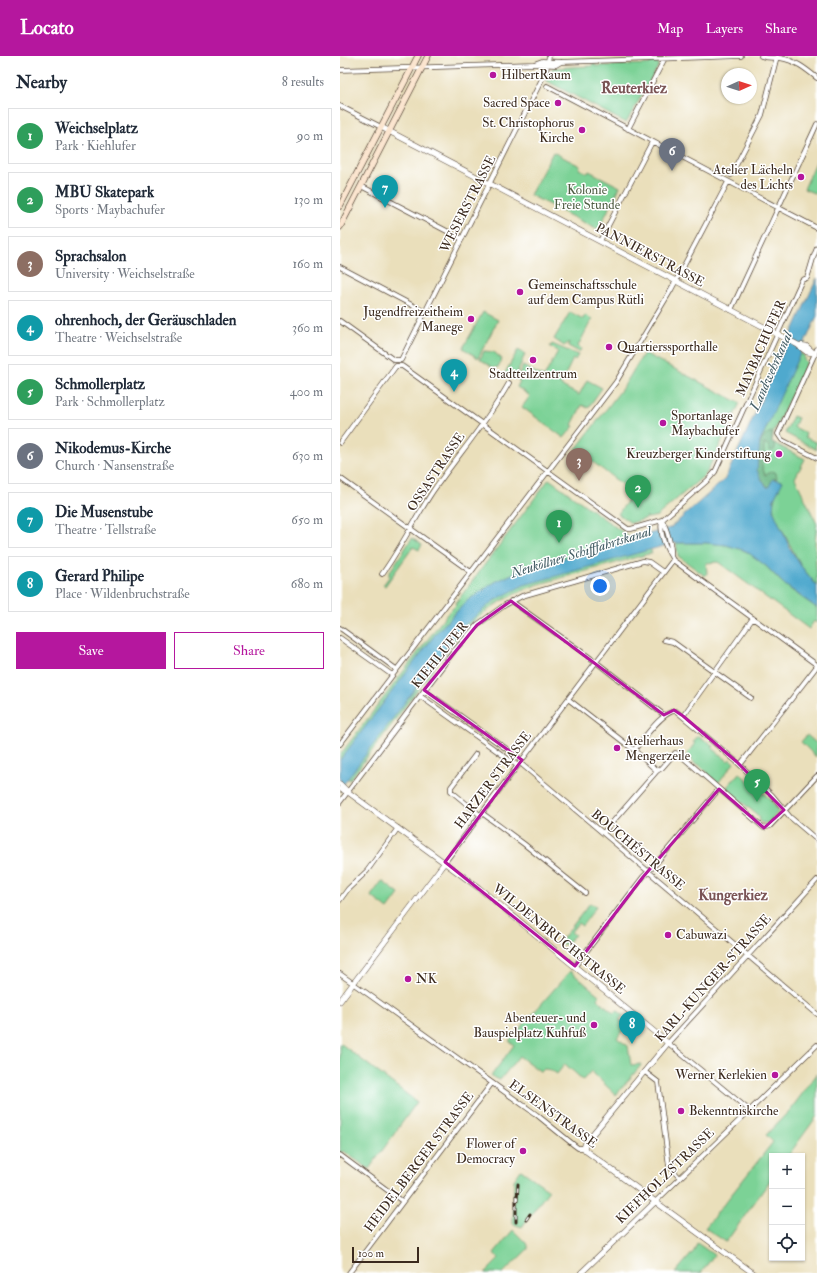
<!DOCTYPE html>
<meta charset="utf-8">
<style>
:root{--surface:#fff;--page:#f2f2f3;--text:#1f2937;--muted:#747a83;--line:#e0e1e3;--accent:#b5179e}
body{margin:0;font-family:"IM FELL Double Pica",serif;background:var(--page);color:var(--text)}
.controls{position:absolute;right:12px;bottom:12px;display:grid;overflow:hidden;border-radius:0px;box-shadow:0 1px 3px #0004}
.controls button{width:36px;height:36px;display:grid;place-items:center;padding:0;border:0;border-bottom:1px solid var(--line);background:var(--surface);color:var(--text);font:20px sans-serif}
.compass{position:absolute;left:381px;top:12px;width:36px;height:36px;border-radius:50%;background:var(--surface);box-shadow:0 1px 3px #0004;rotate:87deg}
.scale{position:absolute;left:12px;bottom:10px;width:67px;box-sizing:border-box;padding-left:4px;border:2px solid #3b2a1e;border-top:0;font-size:11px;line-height:14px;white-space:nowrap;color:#3b2a1e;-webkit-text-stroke:3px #fff;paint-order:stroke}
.you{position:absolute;left:260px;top:530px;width:14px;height:14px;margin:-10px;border:3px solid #fff;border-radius:50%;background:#1a73e8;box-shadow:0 0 0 6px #1a73e833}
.badge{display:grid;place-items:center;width:26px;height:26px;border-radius:50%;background:var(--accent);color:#fff;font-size:13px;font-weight:700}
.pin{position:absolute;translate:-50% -33px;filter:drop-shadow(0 1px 2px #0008)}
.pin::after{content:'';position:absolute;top:21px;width:14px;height:12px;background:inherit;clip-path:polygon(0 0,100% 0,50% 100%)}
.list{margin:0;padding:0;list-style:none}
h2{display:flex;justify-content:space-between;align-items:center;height:52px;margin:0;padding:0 16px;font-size:17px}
h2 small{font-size:13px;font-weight:400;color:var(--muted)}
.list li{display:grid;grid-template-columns:26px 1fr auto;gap:12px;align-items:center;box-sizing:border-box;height:56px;margin:0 8px 8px;padding:0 8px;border:1px solid var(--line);border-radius:0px}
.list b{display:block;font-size:15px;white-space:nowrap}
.list p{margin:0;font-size:13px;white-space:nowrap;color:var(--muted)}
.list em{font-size:13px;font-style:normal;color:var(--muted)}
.actions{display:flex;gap:8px;padding:12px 16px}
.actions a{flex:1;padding:9px 0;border:1px solid var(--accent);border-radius:0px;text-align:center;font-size:14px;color:var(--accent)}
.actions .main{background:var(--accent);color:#fff}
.icon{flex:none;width:22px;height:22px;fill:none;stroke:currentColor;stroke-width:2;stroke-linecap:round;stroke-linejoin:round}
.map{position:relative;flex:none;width:477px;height:1217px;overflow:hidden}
header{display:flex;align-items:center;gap:24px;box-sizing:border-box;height:56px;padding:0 20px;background:var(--accent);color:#fff}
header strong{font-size:19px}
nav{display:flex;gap:22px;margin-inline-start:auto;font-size:14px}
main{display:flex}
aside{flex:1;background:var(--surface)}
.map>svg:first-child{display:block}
</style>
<header>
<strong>Locato</strong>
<nav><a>Map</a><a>Layers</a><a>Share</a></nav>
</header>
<main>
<aside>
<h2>Nearby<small>8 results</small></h2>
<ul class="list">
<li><span class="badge" style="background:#2e9e5b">1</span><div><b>Weichselplatz</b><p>Park · Kiehlufer</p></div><em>90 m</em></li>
<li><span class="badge" style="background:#2e9e5b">2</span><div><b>MBU Skatepark</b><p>Sports · Maybachufer</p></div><em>130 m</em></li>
<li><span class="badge" style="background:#8d6e63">3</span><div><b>Sprachsalon</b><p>University · Weichselstraße</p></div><em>160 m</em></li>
<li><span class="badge" style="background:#0f9aa8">4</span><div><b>ohrenhoch, der Geräuschladen</b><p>Theatre · Weichselstraße</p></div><em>360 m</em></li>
<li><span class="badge" style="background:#2e9e5b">5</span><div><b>Schmollerplatz</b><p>Park · Schmollerplatz</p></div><em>400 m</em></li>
<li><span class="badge" style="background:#6b7280">6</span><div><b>Nikodemus-Kirche</b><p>Church · Nansenstraße</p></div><em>630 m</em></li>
<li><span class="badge" style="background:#0f9aa8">7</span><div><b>Die Musenstube</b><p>Theatre · Tellstraße</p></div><em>650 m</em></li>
<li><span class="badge" style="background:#0f9aa8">8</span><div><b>Gerard Philipe</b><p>Place · Wildenbruchstraße</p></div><em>680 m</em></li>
</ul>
<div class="actions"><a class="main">Save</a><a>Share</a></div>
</aside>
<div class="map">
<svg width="477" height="1217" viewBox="0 0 477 1217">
<rect width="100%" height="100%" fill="#fff"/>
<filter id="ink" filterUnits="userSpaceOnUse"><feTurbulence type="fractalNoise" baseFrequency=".025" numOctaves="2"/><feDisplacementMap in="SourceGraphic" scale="8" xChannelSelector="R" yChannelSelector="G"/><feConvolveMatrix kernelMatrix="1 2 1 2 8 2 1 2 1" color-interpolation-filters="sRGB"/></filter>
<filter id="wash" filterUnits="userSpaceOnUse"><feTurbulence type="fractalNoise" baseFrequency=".012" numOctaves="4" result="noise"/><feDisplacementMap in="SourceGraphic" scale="16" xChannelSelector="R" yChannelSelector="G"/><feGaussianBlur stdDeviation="0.9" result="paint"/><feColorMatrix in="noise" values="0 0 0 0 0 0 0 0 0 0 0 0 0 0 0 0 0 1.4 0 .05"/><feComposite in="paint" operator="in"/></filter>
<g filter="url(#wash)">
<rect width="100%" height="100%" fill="#eadfbb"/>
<path fill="#7bd296" stroke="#5b7e5a" d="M310 5H317L319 9 286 67 205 24 213 12 252 10 253 7H255V10L310 8Z
M213 96 240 110 239 113 248 117 249 115 280 131 258 174 190 139Z
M477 104V137L476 138 464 133Z
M143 256 158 264 138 302 123 292Z
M230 256 243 263 245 259 252 263 238 290 241 293 239 296 228 290 229 286 224 290 214 283Z
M212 288 238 299 235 304 233 303 220 329 239 339 247 324 262 332 248 352 242 349 232 369 234 370 224 382 182 351 190 340 177 331 180 325 177 323 183 310 204 321 218 295 210 291Z
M178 294 185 298 175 322 165 317Z
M144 295 154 296 162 303 158 311 153 312 140 303Z
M304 297 400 347 366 418 317 460 309 462 306 460 308 462 291 467 278 458 293 437 236 393 284 330Z
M460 297 464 299V304L467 306 434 375 432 386 465 403 455 422 477 468 475 487 477 530 461 510 435 460 433 449 439 426 429 432C423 427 419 422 417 414 411 390 449 322 460 297Z
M453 360 458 362 454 371 466 377 465 381 477 387 475 391 477 394 445 377Z
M209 423 288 480 289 484 181 514 155 526 128 544 97 576 0 704V699L107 558 116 549 115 548Z
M72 482 82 489 79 494 73 491 45 530 43 529 49 521V517Z
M336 487C360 487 385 485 407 496 422 503 431 517 444 528 454 537 466 544 477 552V567L474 565 469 573 378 506 366 507 367 517 365 520 338 500Z
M310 493 312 497 199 528C167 539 141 556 118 580L10 724 7 722 114 580 133 561 149 548 176 532 194 525Z
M467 679 477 688 476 701 461 686Z
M358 680 366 686 367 685 373 690 371 691 388 705 390 703 394 707 378 727 370 719 368 721 366 720 368 717 358 708 356 709 347 698 355 687 353 686Z
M399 717 429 742 439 755 428 767H422L419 765 420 761 387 734V731Z
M42 825 59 838 48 853 31 840Z
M250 847 256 851 242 870 238 867 231 876 235 879 224 889 220 886Z
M230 915 260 940 257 943 274 957 277 954 283 959 279 964 287 968 277 982 288 990 291 1009 302 1008 276 1039 251 1015 243 1024 225 1008 217 1018 211 1014 204 1013 201 1016 179 1000 160 1024 151 1020 174 989 169 985Z
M0 987 77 1046 29 1113 3 1095 0 1098Z
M477 1018V1060L448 1100H432V1122L386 1186 365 1172 433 1086 426 1079 450 1054Z
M181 1114 209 1134 182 1171 173 1168 174 1124Z
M173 1174 188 1189V1193L163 1217H145L159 1203 154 1197Z
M357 1187 374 1199 361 1217H335L354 1195Z"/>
<path fill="#64b47f" stroke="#506f4e" d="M432 376V386L435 387V393L433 395 429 394V390L424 387V397L427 402 421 406 425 419 433 415 436 417 437 422 433 423 429 432C424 427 420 423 417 416 414 405 419 377 432 376Z"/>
<path fill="#50a9ce" stroke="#466a76" d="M477 222V260L420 386 417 414 422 425 428 432 433 423 443 425 434 443 433 454 450 492 461 510 477 530V552L445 529 426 510 406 495 386 489 366 487H334L184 529 155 544 120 573 0 733V704L97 576 128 544 155 526 181 514 330 472 385 423Z"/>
</g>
<g filter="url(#ink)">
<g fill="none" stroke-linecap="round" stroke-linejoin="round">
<g stroke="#554536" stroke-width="5.5">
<path id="minor" d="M421 0C428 3 433 1 440 2 455 4 466 13 477 22
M194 8 202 5 221 6 401 0
M0 14 194 8 216 9 221 6
M207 30 477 172
M0 50 41 71
M288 73 325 2
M391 119 422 59 437 0
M21 130 122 183
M260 185 312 86
M0 211 85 256
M391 254 477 68
M0 265 54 304H61L206 15 209 0
M477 293 438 378 442 384 477 402
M0 387 56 310H62L288 473H291L322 464 368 424 375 416 462 224 467 222C471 212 472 203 477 192
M0 422 131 516
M322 464C319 478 326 493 333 504L477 609
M322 464C327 473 332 490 331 500
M42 518C61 492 75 462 93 435 118 399 148 365 169 327
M171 545 256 606 324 659
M0 572 56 613
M0 582 52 619
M324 584 333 586 411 642
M84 634 182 704
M80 640 178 710
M228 643 294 694 317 715
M343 660 413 562
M0 688 276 326 331 234 388 126
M294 694C302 685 324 653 336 655L397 706 432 739 450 761 477 784
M136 698 111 731V735L140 759
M180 707 477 958
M400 709 477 610
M0 746 114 595 137 569 165 549 182 540 303 505 309 506 323 516
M142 757 184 788 245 837
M263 777 317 715 322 712 335 697 339 698 424 772 430 770 477 720
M105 806 333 504
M0 844 8 833 27 815 58 772
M235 910 303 821 313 811 379 733
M0 918 197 1059 234 1089 238 1092H244
M305 1016 318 1026 329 1110 339 1121
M409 1054 328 987 477 824
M0 1099 62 1145
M315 1146 477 989
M9 1217 152 1027"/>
</g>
<g stroke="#554536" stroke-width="6">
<path id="tertiary" d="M41 71 445 282 458 289 466 290 475 298
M459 290 467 296 474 297
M0 728 8 736 139 832 328 987 246 1086 244 1092 246 1095 413 1217
M0 733 8 736
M0 945 105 806
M241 1217 315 1146"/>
</g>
<g stroke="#554536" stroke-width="7">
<path id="secondary" d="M0 150 78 0
M0 171 88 0"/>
</g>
<use href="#minor" stroke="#fff" stroke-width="4"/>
<use href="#tertiary" stroke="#fff" stroke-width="5"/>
<use href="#secondary" stroke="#fbe5cf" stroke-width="5.5"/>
<g stroke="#3b2a1e" stroke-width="3">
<path id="rail" d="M176 1140V1166
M177 1145 178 1128
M186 1164 190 1158"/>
</g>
<use href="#rail" stroke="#fff" stroke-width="1.5" stroke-dasharray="4.5" stroke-linecap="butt"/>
</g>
</g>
<path fill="none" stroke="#b5179e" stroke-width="3" stroke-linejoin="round" d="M171 545 324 659 334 654 343 660 397 706 444 754 424 772 379 733 303 821 235 910 105 806 182 704 84 634 137 569Z"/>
<g fill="#b5179e" stroke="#fff" stroke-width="1.5">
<circle cx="153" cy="19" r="4"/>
<circle cx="218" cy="47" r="4"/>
<circle cx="242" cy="74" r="4"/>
<circle cx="461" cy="121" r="4"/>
<circle cx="180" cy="236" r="4"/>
<circle cx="131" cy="263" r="4"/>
<circle cx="269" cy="291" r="4"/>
<circle cx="193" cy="304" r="4"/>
<circle cx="323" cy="367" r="4"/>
<circle cx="439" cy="398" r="4"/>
<circle cx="277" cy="692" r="4"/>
<circle cx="328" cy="879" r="4"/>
<circle cx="68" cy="923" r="4"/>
<circle cx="254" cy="969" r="4"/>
<circle cx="435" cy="1019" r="4"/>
<circle cx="341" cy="1055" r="4"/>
<circle cx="183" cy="1095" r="4"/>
</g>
<g text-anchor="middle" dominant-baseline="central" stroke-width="3" stroke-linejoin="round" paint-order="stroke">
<g font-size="13" fill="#3b2a1e" stroke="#fff" text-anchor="start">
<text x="161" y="19">HilbertRaum</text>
<text x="210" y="47" text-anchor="end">Sacred Space</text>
<text x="234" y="67" text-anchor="end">St. Christophorus<tspan x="234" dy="15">Kirche</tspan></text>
<text x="453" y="114" text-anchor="end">Atelier Lächeln<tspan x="453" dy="15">des Lichts</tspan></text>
<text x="188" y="229">Gemeinschaftsschule<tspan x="188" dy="15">auf dem Campus Rütli</tspan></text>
<text x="123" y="256" text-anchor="end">Jugendfreizeitheim<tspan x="123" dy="15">Manege</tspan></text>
<text x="277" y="291">Quartierssporthalle</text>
<text x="193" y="318" text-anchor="middle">Stadtteilzentrum</text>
<text x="331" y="360">Sportanlage<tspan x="331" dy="15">Maybachufer</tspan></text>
<text x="431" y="398" text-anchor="end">Kreuzberger Kinderstiftung</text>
<text x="285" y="685">Atelierhaus<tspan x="285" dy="15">Mengerzeile</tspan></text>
<text x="336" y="879">Cabuwazi</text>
<text x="76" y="923">NK</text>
<text x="246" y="962" text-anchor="end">Abenteuer- und<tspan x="246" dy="15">Bauspielplatz Kuhfuß</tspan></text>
<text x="427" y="1019" text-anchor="end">Werner Kerlekien</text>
<text x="349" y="1055">Bekenntniskirche</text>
<text x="175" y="1088" text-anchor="end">Flower of<tspan x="175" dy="15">Democracy</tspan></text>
</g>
<g font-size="13" fill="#4e5c42" stroke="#fff">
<text x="247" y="134">Kolonie<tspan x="247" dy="15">Freie Stunde</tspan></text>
</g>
<g font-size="13" fill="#3b2a1e" stroke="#fff">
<text transform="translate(128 148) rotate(-63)">WESERSTRASSE</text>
<text transform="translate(310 199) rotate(28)">PANNIERSTRASSE</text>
<text transform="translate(421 292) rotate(-66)">MAYBACHUFER</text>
<text transform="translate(96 416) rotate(-56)">OSSASTRASSE</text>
<text transform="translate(100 599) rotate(-51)">KIEHLUFER</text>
<text transform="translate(153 724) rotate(-53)">HARZER STRASSE</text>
<text transform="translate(298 794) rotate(40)">BOUCHÉSTRASSE</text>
<text transform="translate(219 883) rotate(39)">WILDENBRUCHSTRASSE</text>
<text transform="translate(373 922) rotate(-48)">KARL-KUNGER-STRASSE</text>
<text transform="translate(213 1058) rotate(36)">ELSENSTRASSE</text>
<text transform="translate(79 1106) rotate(-53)">HEIDELBERGER STRASSE</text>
<text transform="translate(325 1120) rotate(-44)">KIEFHOLZSTRASSE</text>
</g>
<g font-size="14" font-style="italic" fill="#435d64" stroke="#fff">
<text transform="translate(431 315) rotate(-66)">Landwehrkanal</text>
<text transform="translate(241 496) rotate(-17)">Neuköllner Schifffahrtskanal</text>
</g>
<g font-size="15" font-weight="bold" fill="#7a5455" stroke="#fff">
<text x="294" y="32">Reuterkiez</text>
<text x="393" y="839">Kungerkiez</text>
</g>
</g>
</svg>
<div class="controls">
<button>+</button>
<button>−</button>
<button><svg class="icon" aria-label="locate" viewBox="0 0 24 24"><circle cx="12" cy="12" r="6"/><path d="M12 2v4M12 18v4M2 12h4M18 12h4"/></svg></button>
</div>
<svg class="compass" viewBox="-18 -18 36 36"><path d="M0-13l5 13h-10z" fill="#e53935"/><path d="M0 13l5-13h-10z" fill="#747a83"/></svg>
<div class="scale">100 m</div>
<div class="you"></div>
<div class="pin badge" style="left:219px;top:487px;background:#2e9e5b">1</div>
<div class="pin badge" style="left:298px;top:452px;background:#2e9e5b">2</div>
<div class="pin badge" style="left:239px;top:425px;background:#8d6e63">3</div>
<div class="pin badge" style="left:114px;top:336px;background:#0f9aa8">4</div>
<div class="pin badge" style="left:417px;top:746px;background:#2e9e5b">5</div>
<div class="pin badge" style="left:332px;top:115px;background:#6b7280">6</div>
<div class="pin badge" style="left:45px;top:152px;background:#0f9aa8">7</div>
<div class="pin badge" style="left:292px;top:988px;background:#0f9aa8">8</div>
</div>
</main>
